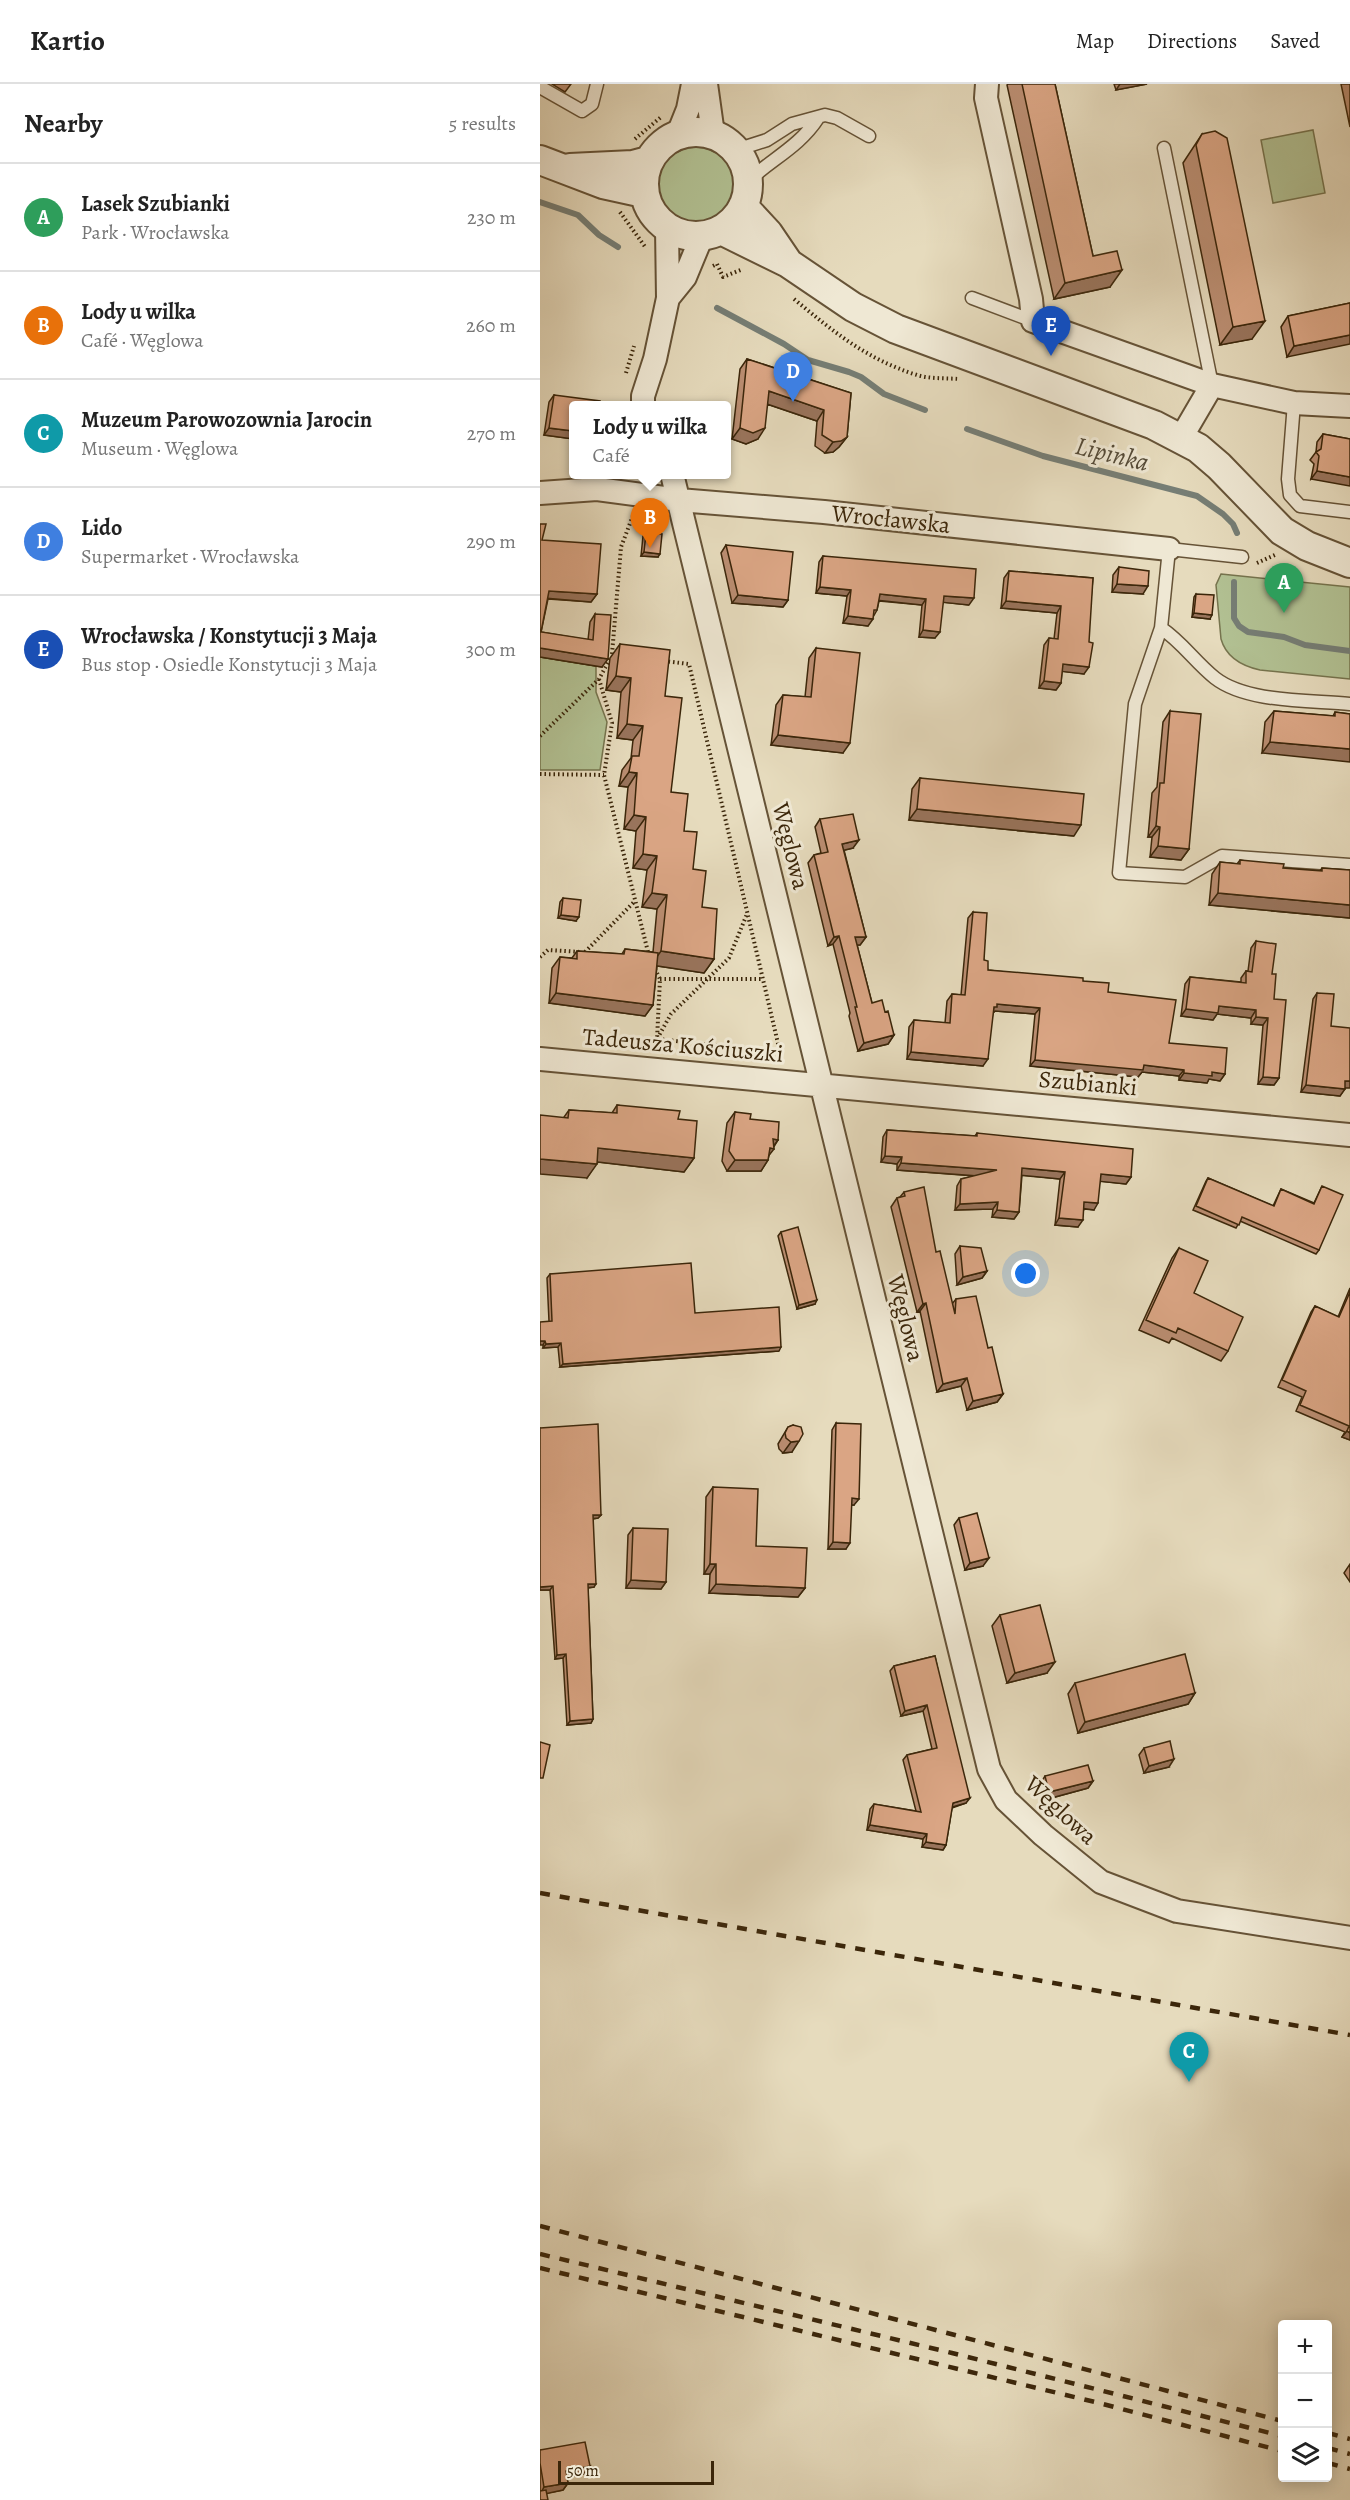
<!DOCTYPE html>
<meta charset="utf-8">
<style>
:root{--surface:#fff;--page:#f6f6f6;--text:#222;--muted:#767676;--line:#e0e0e0;--accent:#7c3aed}
body{margin:0;font-family:Alegreya,serif;background:var(--page);color:var(--text)}
.controls{position:absolute;right:18px;bottom:18px;display:grid;overflow:hidden;border-radius:6px;box-shadow:0 3px 15px #0003}
.controls button{width:54px;height:54px;display:grid;place-items:center;padding:0;border:0;border-bottom:2px solid var(--line);background:var(--surface);color:var(--text);font:30px sans-serif}
.scale{position:absolute;left:18px;bottom:15px;width:156px;box-sizing:border-box;padding-left:6px;border:3px solid #3b260a;border-top:0;font-size:16px;line-height:21px;white-space:nowrap;color:#3b260a;-webkit-text-stroke:4px #efe8d4;paint-order:stroke}
.you{position:absolute;left:486px;top:1190px;width:21px;height:21px;margin:-15px;border:4px solid #fff;border-radius:50%;background:#1a73e8;box-shadow:0 0 0 9px #1a73e833}
.badge{display:grid;place-items:center;width:39px;height:39px;border-radius:50%;background:var(--accent);color:#fff;font-size:20px;font-weight:700}
.pin{position:absolute;translate:-50% -50px;filter:drop-shadow(0 2px 3px #0008)}
.pin::after{content:'';position:absolute;top:32px;width:21px;height:18px;background:inherit;clip-path:polygon(0 0,100% 0,50% 100%)}
.popup{position:absolute;left:29px;top:317px;width:162px;height:78px;box-sizing:border-box;display:grid;place-content:center;border-radius:6px;background:var(--surface);filter:drop-shadow(0 2px 4px #0005);font-size:20px;white-space:nowrap;color:var(--muted)}
.popup b{font-size:22px;color:var(--text)}
.popup::after{content:'';position:absolute;left:50%;top:100%;margin-left:-12px;border:12px solid transparent;border-top-color:var(--surface)}
.list{margin:0;padding:0;list-style:none}
h2{display:flex;justify-content:space-between;align-items:center;height:78px;margin:0;padding:0 24px;font-size:26px}
h2 small{font-size:20px;font-weight:400;color:var(--muted)}
.list li{display:grid;grid-template-columns:39px 1fr auto;gap:18px;align-items:center;box-sizing:border-box;height:108px;padding:0 24px;border-top:2px solid var(--line)}
.list b{display:block;font-size:22px;white-space:nowrap}
.list p{margin:0;font-size:20px;white-space:nowrap;color:var(--muted)}
.list em{font-size:20px;font-style:normal;color:var(--muted)}
.icon{flex:none;width:33px;height:33px;fill:none;stroke:currentColor;stroke-width:2;stroke-linecap:round;stroke-linejoin:round}
.map{position:relative;flex:none;width:810px;height:2416px;overflow:hidden}
header{display:flex;align-items:center;gap:36px;box-sizing:border-box;height:84px;padding:0 30px;background:var(--surface);border-bottom:2px solid var(--line)}
header strong{font-size:28px}
nav{display:flex;gap:33px;margin-inline-start:auto;font-size:21px}
main{display:flex}
aside{flex:1;background:var(--surface)}
.map>svg:first-child{display:block}
</style>
<header>
<strong>Kartio</strong>
<nav><a>Map</a><a>Directions</a><a>Saved</a></nav>
</header>
<main>
<aside>
<h2>Nearby<small>5 results</small></h2>
<ul class="list">
<li><span class="badge" style="background:#2e9e5b">A</span><div><b>Lasek Szubianki</b><p>Park · Wrocławska</p></div><em>230 m</em></li>
<li><span class="badge" style="background:#e8710a">B</span><div><b>Lody u wilka</b><p>Café · Węglowa</p></div><em>260 m</em></li>
<li><span class="badge" style="background:#0f9aa8">C</span><div><b>Muzeum Parowozownia Jarocin</b><p>Museum · Węglowa</p></div><em>270 m</em></li>
<li><span class="badge" style="background:#3f7fe0">D</span><div><b>Lido</b><p>Supermarket · Wrocławska</p></div><em>290 m</em></li>
<li><span class="badge" style="background:#1a4fb4">E</span><div><b>Wrocławska / Konstytucji 3 Maja</b><p>Bus stop · Osiedle Konstytucji 3 Maja</p></div><em>300 m</em></li>
</ul>
</aside>
<div class="map">
<svg width="810" height="2416" viewBox="0 0 810 2416">
<rect width="100%" height="100%" fill="#e6dbbd"/>
<filter id="stains"><feTurbulence type="fractalNoise" baseFrequency=".00333" numOctaves="4"/><feColorMatrix values="0 0 0 0 .2 0 0 0 0 .09 0 0 0 0 .02 0 0 0 .5 -.17"/></filter>
<radialGradient id="worn" r=".72"><stop offset=".6" stop-color="#630" stop-opacity="0"/><stop offset="1" stop-color="#630" stop-opacity=".3"/></radialGradient>
<path fill="#b2c193" stroke="#76744e" stroke-width="1.5" d="M773 46 785 109 733 119 721 56Z
M118 101a38 38 0 1 1 76 0a38 38 0 1 1-76 0Z
M681 490 810 503V595L720 586C702 582 686 573 681 555L676 501Z
M0 573 56 582V608L67 638 60 686H0Z"/>
<g fill="none" stroke-linecap="round" stroke-linejoin="round">
<path stroke="#767e75" stroke-width="6" d="M0 118 38 131 59 151 78 163
M177 224 244 260 268 276 309 288 321 293 344 310 385 326
M427 345 503 372 657 412 683 430 693 440 697 449
M694 498V534L699 542 708 548 744 553 765 561 810 567"/>
<g stroke="#665337" stroke-width="15">
<path id="service" d="M0 3 42 27 52 20 57 0
M624 64 672 301
M196 66 227 56 252 40 285 31 297 34 329 52
M208 97C232 75 260 62 278 34
M432 214 493 237
M754 319 748 395 750 411 760 422 810 428
M702 473 629 465 621 544 595 620 579 789 645 793 682 772 810 781
M621 544C642 558 655 578 675 594 707 619 771 616 810 620"/>
</g>
<g stroke="#665337" stroke-width="26">
<path id="minor" d="M166 0 173 50
M447 0 446 14 491 215 493 237 672 301 754 319 810 322
M138 50 148 25 153 0
M128 214 145 193 162 152
M103 322V312L115 275 128 214 127 144
M641 354 672 301
M132 390 449 1685 466 1716 503 1751 561 1798 637 1827 810 1854
M0 409 57 405 139 416 284 428 629 465
M0 975 810 1051"/>
</g>
<g stroke="#665337" stroke-width="32">
<path id="tertiary" d="M104 100a52 52 0 1 1 104 0a52 52 0 1 1-104 0Z
M0 76 63 100 104 109
M30 84 93 81 108 77
M203 122 228 149 247 177
M181 146 248 179 313 223 356 245 614 341 658 364 679 382 742 447 767 462 810 479"/>
</g>
<path stroke="#3b260a" stroke-width="4" stroke-dasharray="1.5 3" stroke-linecap="butt" d="M95 55 121 33
M80 128 106 164
M173 182 177 180 183 193 203 185
M254 215C294 248 326 275 377 291 390 295 405 294 419 295
M86 289 94 262
M717 479 737 470
M72 570 81 463 94 429
M59 595 72 639 64 691 109 872
M0 652 59 595 71 573
M0 690 64 691
M45 868 95 817
M0 873 8 866 41 868
M115 885 120 895 117 955 131 930 189 874 207 830
M120 895H223
M110 965 117 955 240 968 149 580 124 577"/>
<use href="#service" stroke="#efe8d4" stroke-width="12"/>
<use href="#minor" stroke="#efe8d4" stroke-width="22"/>
<use href="#tertiary" stroke="#efe8d4" stroke-width="28"/>
<path stroke="#3b260a" stroke-width="4.5" stroke-dasharray="10 10" stroke-linecap="butt" d="M0 1809 810 1951
M0 2142 742 2337
M0 2170 412 2269 742 2352
M0 2184 559 2319 742 2367
M788 2349 810 2355
M788 2364 810 2370
M788 2379 810 2385"/>
</g>
<path fill="#bb8e72" stroke="#3b260a" stroke-width="1.5" d="M12 0H31L25 8Z
M468 0H515L553 172 570 203 514 215 467 1Z
M574 0H607L576 6Z
M801 0H810V43Z
M662 50 712 255 680 261 643 79Z
M810 219 747 273 741 243 748 232Z
M207 275 311 309 307 353 299 363 293 368 285 369 275 362 277 337 227 320 218 355 206 360 192 355 200 285Z
M14 311 33 321V355L4 351 9 318Z
M783 350 810 355 771 395 774 380 770 376 776 368 777 358Z
M0 440 2 456 57 510 51 518 8 515 1 548 48 556 50 538 55 530 62 583 0 573Z
M106 449 118 473 101 472 103 452Z
M186 461 248 516 243 523 192 519 181 469Z
M283 472 429 521 403 518 395 554 379 553 382 521 339 517 337 526 328 542 303 539 307 512 276 509 279 478Z
M579 483 603 510 572 508 573 491Z
M469 487 553 494 544 590 522 587 521 599 516 606 499 604 504 561 509 554 514 555 517 529 461 524 464 494Z
M656 510 670 535 652 533 654 513Z
M80 560 125 612 131 708 144 747 174 875 164 889 117 882 113 921 105 932 9 919 12 884 20 873 32 874 37 867 82 870 85 865 113 868 117 825 102 823 107 786 93 784 96 747 84 745 88 703 79 702 82 686 91 674 93 656 77 654 81 608 66 606 70 574Z
M276 564 303 669 231 661 236 621 243 611 265 613 269 574Z
M630 627 649 765 641 776 610 773 612 753H608L612 709 617 703 623 638Z
M734 627 793 632 795 628 810 630 722 669 725 638Z
M380 694 534 752 369 736 372 705Z
M280 735 313 764 304 766 326 853 320 861H317L332 919 345 928 354 951 348 960 318 967 309 932 310 929 293 860 288 862 268 779 274 771 281 769 275 743Z
M700 776 743 784 780 787 782 784 810 786V834L669 821 672 790 680 778 697 780Z
M23 814 36 837 18 834 20 818Z
M433 828 444 876 448 886 543 897 568 908 629 959 685 990 680 997 669 995 667 999 639 996V992L602 988 598 993 490 982 495 930 455 927 453 929 443 982 367 975 369 943 374 936 405 939 407 917 412 910 421 911 428 834Z
M716 857 732 890 739 994 734 1001 718 1000 723 941 711 940V934L677 930 673 936 641 932 645 900 650 893 701 898V894L706 887H708L711 864Z
M777 909 791 942 805 1004 800 1012 761 1008 773 915Z
M77 1021 138 1035 154 1074 144 1088 57 1078 47 1094 24 1033 29 1026 72 1029Z
M195 1028 210 1035 238 1056 229 1071 228 1076 221 1087H187L182 1077 187 1039Z
M347 1046 435 1052 437 1049 591 1093 586 1100 560 1097 554 1126 544 1125 538 1143 515 1141 520 1095 482 1091 479 1128 474 1135 452 1133 453 1125 415 1126 417 1102 421 1095 435 1092 357 1086V1080L341 1078 343 1053Z
M668 1094 733 1122 741 1105 774 1119 782 1102 779 1166 776 1170 700 1137 696 1144 653 1126 666 1097Z
M364 1108 396 1168 412 1220 416 1215 448 1264 463 1310 457 1318 427 1326 421 1302 397 1308 380 1227 377 1228 351 1123 357 1114 360 1113Z
M241 1148 275 1220 257 1225 238 1152Z
M420 1162 447 1187 442 1194 417 1201 415 1170Z
M639 1164 654 1209 688 1267 681 1277 632 1254 629 1259 599 1246 632 1174Z
M10 1190 155 1229 239 1267 20 1283 18 1263 3 1264V1261L9 1237 7 1194Z
M810 1204V1356L802 1353 805 1348 756 1327 762 1313 738 1303 771 1228 775 1222 798 1233Z
M296 1339 314 1421H311L306 1465H288L292 1346Z
M253 1341 252 1368 243 1369 239 1365 238 1360 248 1343Z
M0 1344 61 1431 58 1434 53 1435 54 1503 48 1504 53 1635 51 1639 27 1641 23 1574 15 1575 10 1506H0Z
M173 1403 216 1462 265 1504 258 1513 169 1509 170 1490H164L166 1413Z
M419 1434 443 1482 425 1486 414 1441Z
M93 1444 126 1498 121 1505 86 1504 88 1451Z
M810 1480V1498L804 1489Z
M460 1531 507 1589 467 1599 452 1542Z
M395 1572 426 1719 412 1724 406 1761 403 1766 382 1763 383 1755 327 1746 330 1725 334 1720 376 1727 363 1676 367 1671 392 1665 383 1627 361 1632 350 1587 354 1582Z
M535 1599 655 1609 648 1620 538 1649 528 1610Z
M604 1664 629 1683 604 1689 599 1671Z
M505 1692 553 1697 548 1704 504 1716 500 1700Z
M0 2366 44 2390 27 2393 28 2399 23 2406 7 2409 0 2416Z"/>
<path fill="#99745c" stroke="#3b260a" stroke-width="1.5" d="M580 0H607L576 6Z
M582 186 570 203 514 215 525 199Z
M725 237 712 255 680 261 693 243Z
M810 251V260L747 273 754 262Z
M229 307 284 326 277 337 221 318Z
M9 344 33 347V355L4 351Z
M200 344H225L218 355 206 360 192 355Z
M307 353 299 363 293 368 285 369 293 358Z
M777 387 810 393V402L771 395Z
M104 468 120 470 118 473 101 472Z
M577 500 608 502 603 510 572 508Z
M280 503 311 506 307 512 276 509Z
M9 507 57 510 51 518 4 514Z
M340 510 386 515 382 521 335 516Z
M198 511 248 516 243 523 192 519Z
M404 512 434 514 429 521 399 518Z
M466 517 521 522 517 529 461 524Z
M654 529 672 531 670 535 652 533Z
M308 532 333 535 328 542 303 539Z
M383 546 400 548 395 554 379 553Z
M0 564 68 575 62 583 0 573Z
M523 580 549 583 544 590 518 587Z
M76 592 91 594 81 608 66 606Z
M504 597 521 599 516 606 499 604Z
M87 640 103 642 93 656 77 654Z
M238 651 310 659 303 669 231 661Z
M730 658 810 665V678L722 669Z
M89 688 97 689 88 703 79 702Z
M377 725 541 741 534 752 369 736Z
M94 731 106 733 96 747 84 745Z
M616 742 620 743 612 753H608Z
M319 756 313 764 297 768 302 760Z
M618 762 649 765 641 776 610 773Z
M103 770 117 772 107 786 93 784Z
M112 809 127 811 117 825 102 823Z
M678 809 810 821V834L669 821Z
M21 831 39 833 36 837 18 834Z
M299 852 293 860 288 862 294 853Z
M315 853H326L320 861H310Z
M121 867 174 875 164 889 111 881Z
M16 909 113 921 105 932 9 919Z
M457 920 500 924 495 930 455 927 452 930 454 923Z
M679 922 716 926 711 934 677 930 673 936 641 932 646 925Z
M716 933 728 934 723 941 711 940Z
M354 951 348 960 318 967 324 959Z
M371 968 448 975 443 982 367 975Z
M495 976 604 981 644 986 639 992 602 988 598 993 490 982Z
M672 988 685 990 680 997 669 995 667 999 639 996 644 989Z
M723 993 739 994 734 1001 718 1000Z
M805 997H810V1004H801Z
M766 1001 805 1005 800 1012 761 1008Z
M233 1055 238 1056 232 1064 234 1065 226 1075Z
M58 1064 154 1074 144 1088 49 1077Z
M345 1072 362 1073 357 1080 341 1078Z
M0 1075 57 1080 47 1094 0 1090Z
M195 1076H228L221 1087H187Z
M361 1079 457 1086 452 1093 357 1086Z
M482 1084 525 1088 520 1095 478 1091Z
M561 1090 591 1093 586 1100 556 1097Z
M458 1118 453 1125 415 1126 420 1120Z
M544 1118 558 1119 554 1126 540 1124Z
M457 1126 479 1128 474 1135 452 1133Z
M519 1134 543 1136 538 1143 515 1141Z
M447 1187 442 1194 417 1201 423 1193Z
M277 1216 275 1220 257 1225 259 1221Z
M386 1219 380 1227 377 1228 383 1220Z
M0 1257H5L3 1261H0Z
M21 1259 18 1263 3 1264 6 1260Z
M241 1263 239 1267 20 1283 23 1280Z
M427 1294 421 1302 397 1308 403 1300Z
M463 1310 457 1318 427 1326 433 1317Z
M807 1347 810 1349V1356L802 1353Z
M259 1357 252 1368 243 1369 251 1358Z
M312 1414 319 1415 314 1421H307Z
M53 1431H61L58 1434 50 1435Z
M293 1458 310 1459 306 1465H288Z
M449 1474 443 1482 425 1486 430 1479Z
M170 1480H176L170 1490H164Z
M91 1496 126 1498 121 1505 86 1504Z
M48 1500H56L54 1503 45 1504Z
M176 1500 265 1504 258 1513 169 1509Z
M13 1502 10 1506H0V1503Z
M26 1570 23 1574 15 1575 17 1571Z
M515 1578 507 1589 467 1599 475 1589Z
M655 1609 648 1620 538 1649 545 1638Z
M387 1621 383 1627 361 1632 365 1627Z
M53 1635 51 1639 27 1641 30 1637Z
M634 1675 629 1683 604 1689 609 1682Z
M553 1697 548 1704 504 1716 509 1708Z
M430 1714 426 1719 409 1724 413 1719Z
M330 1741 387 1750 383 1755 327 1746Z
M386 1758 406 1761 403 1766 382 1763Z
M50 2382 44 2390 21 2394 26 2387Z
M28 2399 23 2406 0 2411 4 2403Z"/>
<path fill="#daa584" stroke="#3b260a" stroke-width="1.5" d="M482 0H515L553 172 577 167 582 186 525 199Z
M675 47 687 54 725 237 693 243 656 61 662 50Z
M810 219V251L754 262 748 232Z
M207 275 311 309 307 353 301 357 293 358 282 351 284 326 229 307 225 344 213 349 200 344Z
M14 311 60 317 59 321H33V347L9 344Z
M783 350 810 355V393L777 387 779 372 776 368 781 365Z
M0 440H6L2 456 61 460 57 510 9 507 1 548 53 556 55 530 71 531 68 575 0 564Z
M106 449 122 450 120 470 104 468Z
M186 461 253 468 248 516 198 511Z
M283 472 436 485 434 514 404 512 400 548 383 546 386 515 340 510 337 526H334L333 535 308 532 311 506 280 503Z
M579 483 609 487 608 502 577 500Z
M469 487 553 494 549 558 553 559 549 583 523 580 521 599 504 597 509 554 518 555 521 522 466 517Z
M656 510 674 511 672 531 654 529Z
M80 560 130 566 125 612 142 614 131 708 148 710 144 747 157 748 153 785 166 787 162 823 177 825 174 875 121 867 127 811 112 809 117 772 103 770 106 733 94 731 97 689 89 688 92 672H99L103 642 87 640 91 594 76 592Z
M276 564 320 569 310 659 238 651 243 611 271 613Z
M630 627 661 630 649 765 618 762 620 743 616 742 620 699H624Z
M734 627 795 632V628L810 630V665L730 658Z
M380 694 544 710 541 741 377 725Z
M313 730 319 756 302 760 326 853H315L332 919 342 916 345 928 348 927 354 951 324 959 315 923H317L299 852 294 853 274 771 288 768 280 735Z
M700 776 744 780 743 784 782 787V784L810 786V821L678 809 680 778 700 780Z
M23 814 41 816 39 833 21 831Z
M433 828 447 829 444 876 448 877V886L543 894V897L569 899 568 908 636 916 629 959 687 964 685 990 672 988V992L644 989V986L604 981 603 986 495 976 500 924 457 920V923H454L448 975 371 968 374 936 410 939 412 910 425 911Z
M716 857 736 860 732 890H736L734 915 746 916 739 994 723 993 728 934 716 933V926L679 922 678 929 646 925 650 893 706 899V887L712 888Z
M85 865 118 869 113 921 16 909 20 873 37 875V867L84 870Z
M777 909 794 910 791 942 810 944V997H805V1005L766 1001Z
M77 1021 140 1027 138 1035 157 1037 154 1074 58 1064 57 1080 0 1075V1031L28 1034 29 1026 77 1029Z
M195 1028 211 1030 210 1035 239 1038 238 1056 233 1055 234 1065 230 1064 228 1076H195L189 1067Z
M347 1046 437 1052V1049L593 1065 591 1093 561 1090 558 1119 544 1118 543 1136 519 1134 525 1088 482 1084 479 1128 457 1126 458 1118 420 1120 421 1095 457 1086 361 1079 362 1073 345 1072Z
M668 1094 734 1122 741 1105 774 1120 782 1102 803 1111 779 1166 702 1133 699 1141 656 1122Z
M384 1103 396 1168 400 1167 415 1230 416 1215 436 1212 448 1264 452 1263 463 1310 433 1317 427 1294 403 1300 386 1219 383 1220 357 1114 365 1112 364 1108Z
M258 1143 277 1216 259 1221 241 1148Z
M420 1162 441 1164 447 1187 423 1193Z
M639 1164 668 1177 654 1209 703 1233 688 1267 638 1244 636 1249 606 1236Z
M151 1179 155 1229 239 1223 241 1263 23 1280 21 1259 6 1260 5 1257H0V1238L12 1237 10 1190Z
M810 1208V1349L807 1347 809 1342 760 1321 766 1307 742 1296 775 1222 799 1233Z
M296 1339 321 1340 319 1415 312 1414 310 1459 293 1458Z
M58 1340 61 1431H53L56 1500H48L53 1635 30 1637 26 1570 17 1571 13 1502 0 1503V1344Z
M253 1341 261 1343 263 1350 259 1357 251 1358 246 1354 245 1349 248 1343Z
M173 1403 218 1405 216 1462 267 1464 265 1504 176 1500V1480H170Z
M437 1429 449 1474 430 1479 419 1434Z
M93 1444 128 1445 126 1498 91 1496Z
M500 1521 515 1578 475 1589 460 1531Z
M645 1570 655 1609 545 1638 535 1599Z
M395 1572 430 1714 413 1719 406 1761 386 1758 387 1750 330 1741 334 1720 381 1728 367 1671 397 1664 387 1621 365 1627 354 1582Z
M630 1657 634 1675 609 1682 604 1664Z
M0 1658 10 1661 3 1694H0Z
M548 1681 553 1697 509 1708 505 1692Z
M45 2358 50 2382 26 2387 28 2399 4 2403 0 2379V2366Z
M6 2406 8 2416H0V2407Z"/>
<g text-anchor="middle" dominant-baseline="central" stroke-width="6" stroke-linejoin="round" paint-order="stroke">
<g font-size="24" fill="#3b260a" stroke="#efe8d4">
<text transform="translate(351 435) rotate(6)">Wrocławska</text>
<text transform="translate(251 762) rotate(76)">Węglowa</text>
<text transform="translate(143 961) rotate(5)">Tadeusza Kościuszki</text>
<text transform="translate(548 999) rotate(5)">Szubianki</text>
<text transform="translate(366 1234) rotate(76)">Węglowa</text>
<text transform="translate(521 1726) rotate(43)">Węglowa</text>
</g>
<g font-size="26" font-style="italic" fill="#544a37" stroke="#efe8d4">
<text transform="translate(572 370) rotate(14)">Lipinka</text>
</g>
</g>
<rect width="100%" height="100%" filter="url(#stains)"/>
<rect width="100%" height="100%" fill="url(#worn)"/>
</svg>
<div class="controls">
<button>+</button>
<button>−</button>
<button><svg class="icon" aria-label="layers" viewBox="0 0 24 24"><path d="M12 4l9 5-9 5-9-5zM3 14l9 5 9-5"/></svg></button>
</div>
<div class="scale">50 m</div>
<div class="you"></div>
<div class="pin badge" style="left:744px;top:529px;background:#2e9e5b">A</div>
<div class="pin badge" style="left:110px;top:464px;background:#e8710a">B</div>
<div class="popup"><b>Lody u wilka</b>Café</div>
<div class="pin badge" style="left:649px;top:1998px;background:#0f9aa8">C</div>
<div class="pin badge" style="left:253px;top:318px;background:#3f7fe0">D</div>
<div class="pin badge" style="left:511px;top:272px;background:#1a4fb4">E</div>
</div>
</main>
